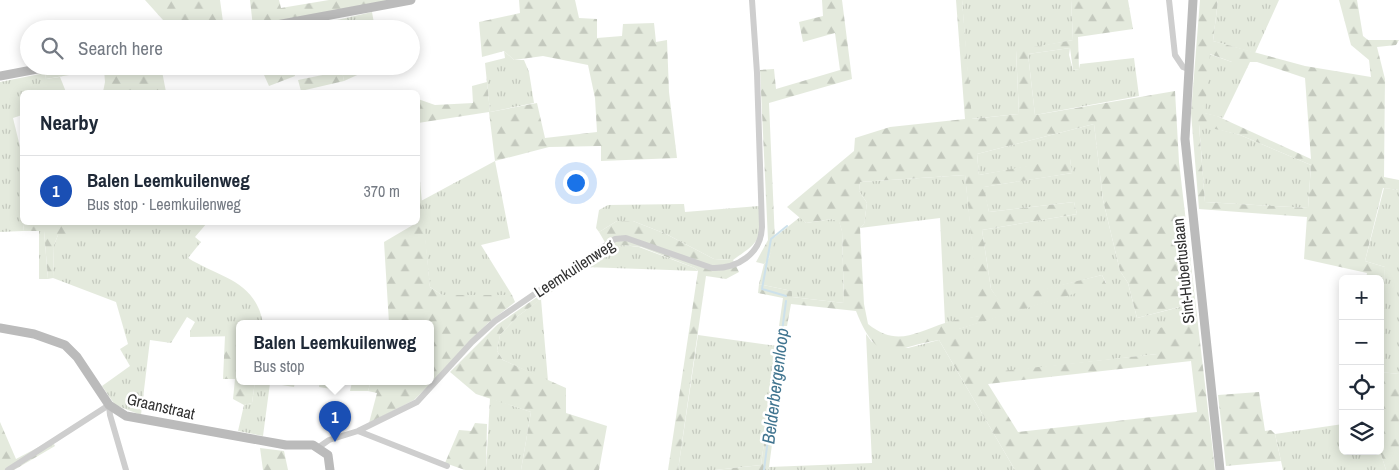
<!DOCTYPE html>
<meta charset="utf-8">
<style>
:root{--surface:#fff;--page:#f2f2f3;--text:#1f2937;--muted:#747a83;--line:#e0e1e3;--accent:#0f766e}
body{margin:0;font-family:"Archivo Narrow",sans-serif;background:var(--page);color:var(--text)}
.controls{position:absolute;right:15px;bottom:15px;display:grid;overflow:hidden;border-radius:8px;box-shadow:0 2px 12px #0003}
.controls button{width:45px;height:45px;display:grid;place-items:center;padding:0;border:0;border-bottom:1px solid var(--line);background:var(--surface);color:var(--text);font:25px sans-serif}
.you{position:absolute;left:575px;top:182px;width:18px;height:18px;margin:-12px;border:4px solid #fff;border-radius:50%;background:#1a73e8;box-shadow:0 0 0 8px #1a73e833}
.badge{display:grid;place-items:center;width:32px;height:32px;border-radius:50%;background:var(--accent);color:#fff;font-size:16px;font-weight:700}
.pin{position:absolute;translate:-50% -41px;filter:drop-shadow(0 1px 2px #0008)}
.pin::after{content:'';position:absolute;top:26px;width:18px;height:15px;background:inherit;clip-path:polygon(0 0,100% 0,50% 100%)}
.popup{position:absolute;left:236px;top:320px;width:198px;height:65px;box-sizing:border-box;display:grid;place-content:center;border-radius:8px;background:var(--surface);filter:drop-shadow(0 1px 4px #0005);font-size:16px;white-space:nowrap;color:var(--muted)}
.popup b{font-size:19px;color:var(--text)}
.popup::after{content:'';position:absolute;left:50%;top:100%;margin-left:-10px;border:10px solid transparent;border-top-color:var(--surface)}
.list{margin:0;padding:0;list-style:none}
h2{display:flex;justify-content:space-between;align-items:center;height:65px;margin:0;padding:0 20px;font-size:21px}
h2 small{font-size:16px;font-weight:400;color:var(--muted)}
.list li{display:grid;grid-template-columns:32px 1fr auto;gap:15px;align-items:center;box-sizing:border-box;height:70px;padding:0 20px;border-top:1px solid var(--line)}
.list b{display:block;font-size:19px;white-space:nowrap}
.list p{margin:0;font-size:16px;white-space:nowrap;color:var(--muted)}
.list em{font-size:16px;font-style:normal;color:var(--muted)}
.icon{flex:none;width:28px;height:28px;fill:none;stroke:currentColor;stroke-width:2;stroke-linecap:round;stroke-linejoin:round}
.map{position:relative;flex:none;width:1399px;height:470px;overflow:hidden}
.search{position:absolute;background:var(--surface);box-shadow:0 2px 12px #0003;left:20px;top:20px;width:400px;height:55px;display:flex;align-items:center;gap:12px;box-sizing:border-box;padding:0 18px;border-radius:28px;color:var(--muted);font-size:19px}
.panel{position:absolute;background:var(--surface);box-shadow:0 2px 12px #0003;left:20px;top:90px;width:400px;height:135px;border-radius:8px}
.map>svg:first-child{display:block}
</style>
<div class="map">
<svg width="1399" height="470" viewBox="0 0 1399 470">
<defs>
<pattern id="grass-tufts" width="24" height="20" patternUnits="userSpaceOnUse" patternTransform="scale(1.25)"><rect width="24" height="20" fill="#e4eadd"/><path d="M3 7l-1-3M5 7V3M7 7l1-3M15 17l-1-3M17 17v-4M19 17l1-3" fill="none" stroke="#c4c9be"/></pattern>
<pattern id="forest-firs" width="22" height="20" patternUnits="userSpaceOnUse" patternTransform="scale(1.25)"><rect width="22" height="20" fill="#e4eadd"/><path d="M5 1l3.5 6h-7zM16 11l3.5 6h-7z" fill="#c4c9be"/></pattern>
</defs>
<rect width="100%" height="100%" fill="#fff"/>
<path fill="url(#grass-tufts)" d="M962 0H1071L1073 40 1016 51 1019 114 971 119Z
M1218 0H1279L1255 53 1213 41Z
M372 12 375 29H338L337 20Z
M1070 48 1069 55 1073 70 1079 69 1080 64 1134 58 1139 96 1035 115 1028 54Z
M504 51 514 60H524L529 72 534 103 490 112 485 63 505 58Z
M1209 54 1232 62H1250L1223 118 1204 113Z
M341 66H377L344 81Z
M45 73 46 79 60 77 66 92H22V115L13 118 22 155V222L29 223 24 224 23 231 0 232V82Z
M1094 124 1103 200 1120 271 1128 283 1137 318 1184 306 1186 323 1157 354 983 374 958 329 1106 283 1102 275 999 301 991 289 982 230 1077 214 1074 202 989 212 983 187 1072 173 1070 159 979 175 977 154Z
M1199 124 1240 135 1311 165 1308 208 1205 202Z
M495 161 510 238 481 245 512 295H442L430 287 421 201Z
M965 175 980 316 945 323 940 218 860 228 864 224 867 203 859 191 860 182Z
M1384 188 1399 190V374L1380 372V302H1383L1385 267 1365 261Z
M684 204 685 212 759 206C761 241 761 240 733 260L714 259 666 234 633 221H617L599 232 596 228 599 210 608 205Z
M800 217 806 223 832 219 839 221 842 231 844 303 792 297V291L759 284 764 264 769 258 775 237Z
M92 223H207L195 237 201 242 188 258C220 278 255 280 263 323H240V336L190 337V331L195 322 187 317 171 343 150 340 141 415 115 405 102 386 130 366 120 349 128 344 116 302 53 278 54 245 58 235Z
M39 231H44L48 279H39Z
M623 245 639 247 695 268 698 271 585 267 557 288 556 284 608 247 610 251Z
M541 299 548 381 503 360 497 351 500 335 518 316Z
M866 334 872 342 908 348 939 340 1015 470H768L769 467 872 463Z
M698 335 777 346 761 465 715 470H678Z
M255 381H295L294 387 270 383 263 436 238 431 244 405 252 403Z
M320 381H371L368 391H350L352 382 340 381 338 390 319 387Z
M490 398 531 412 521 470H486Z
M1343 424V451H1380L1386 470H1283L1275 434Z"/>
<path fill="url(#forest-firs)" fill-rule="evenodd" d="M145 0H220L224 29H166L163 20Z
M250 0H279L281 8 329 0H396L253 27Z
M519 0H575L579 18 597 19V38L622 36 623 24 654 23 656 42 667 40 669 92 677 158 601 161V146L549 147 495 161 489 112 418 123V99L435 105 473 103 472 86 487 82 490 112 537 103 545 138 597 132 595 98 588 65 543 56 514 60 504 51 482 57 479 22 520 13Z
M822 0H842L852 79 769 103 775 241 769 258 764 264 756 262 768 240 760 70 774 69 776 89 840 70 835 33 803 42 799 22 823 16Z
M956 0H962L972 119 1019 114 1016 50 1073 40 1071 0H1128L1133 29 1078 37 1079 69 1073 70 1070 48 1028 54 1035 115 1175 91 1179 162 1215 470H1015L939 340C893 347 879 369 856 311L791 304 787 326H779L783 298 758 293 759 284 792 291V297L844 303 842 231 839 222 832 219 806 223 787 207 854 151 855 138 890 127 965 119ZM1094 124 1103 200 1120 271 1128 283 1137 318 1183 306 1186 323 1153 329 1157 354 983 373 959 329 1106 284 1102 275 999 300 991 289 982 230 1077 214 1074 202 989 212 984 187 1072 173 1070 158 979 175 977 154ZM965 175 979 316C968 318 956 319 945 323 914 333 897 347 868 324L864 304 860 228 864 224 867 203 859 191 860 182ZM1191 361 1197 412 1018 432 988 384Z
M1200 0H1218L1213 41 1305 66 1371 77 1369 60 1351 45 1339 0H1357L1363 36 1368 40H1399L1396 45 1377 47 1385 79 1384 177 1399 180V190L1383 188 1365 261 1385 267 1384 302H1380V279H1366L1367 273 1304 259 1307 217 1199 209 1191 113ZM1210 54 1232 62H1257L1305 78 1311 159 1217 116 1205 113ZM1199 125 1240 135 1311 165 1308 208 1205 202Z
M84 66H161L166 92H103L105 82 104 69 46 79 45 73Z
M260 66H293L295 76 269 86Z
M342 71 344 81 301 91 298 80Z
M418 160 430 287 442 295H512L515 302 488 323 442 373 414 400 369 423 377 393 368 391 371 381H430V323H389L384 242 418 222Z
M617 221H633L666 234 714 259 733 260 739 272 726 279 706 276 678 470H668L698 271 695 268 641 247 623 245 610 251 599 232Z
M48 222 92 223 72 235H58L54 245 53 278 48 279 44 231H23L24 224Z
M556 284 557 288 518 316 500 335 497 351 503 360 566 388V413L607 426 599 470H521L531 412 476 394 450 372 497 325Z
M225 336H240V381H255L252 403 244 405 233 399 235 379H223Z
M777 346 785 347 769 467 768 470H715L761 465Z
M1380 372 1399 374V470H1386L1380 451Z
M1259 392 1265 431 1271 430 1275 434 1281 461 1226 466 1218 395Z
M0 422 16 459 52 440 55 446 14 470H0Z
M475 423 487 424 486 470H465L445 463 459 430 471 431Z
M260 448 284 451 288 470H263Z"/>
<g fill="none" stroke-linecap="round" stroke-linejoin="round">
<path stroke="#cde1eb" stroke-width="2" d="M786 296 762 289 771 239 787 226
M764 470 786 301"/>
<path stroke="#cecece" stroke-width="6" d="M1169 0 1175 55 1183 67 1188 69
M109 405 110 415 126 470
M358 431 447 466
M319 447 329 440 358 431 417 402 472 342 495 321 615 239 626 238 712 268C737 269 761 254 762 227L757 73 752 0
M8 470 109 405"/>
<path stroke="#bbb" stroke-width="9" d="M1193 0 1185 139 1220 470
M255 29 411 0
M0 76 53 66
M0 328 34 334 65 345 77 357 109 405 126 416 286 445H313L328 455 330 470"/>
</g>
<g text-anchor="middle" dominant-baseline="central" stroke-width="5" stroke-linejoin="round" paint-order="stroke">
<g font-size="16" fill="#313131" stroke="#fff">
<text transform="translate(574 268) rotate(-33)">Leemkuilenweg</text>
<text transform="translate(1183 271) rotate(-96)">Sint-Hubertuslaan</text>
<text transform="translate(161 406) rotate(13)">Graanstraat</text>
</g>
<g font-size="18" font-style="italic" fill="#417590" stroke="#fff">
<text transform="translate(775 386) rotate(-83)">Belderbergenloop</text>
</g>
</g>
</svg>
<div class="controls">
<button>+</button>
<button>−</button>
<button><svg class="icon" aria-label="locate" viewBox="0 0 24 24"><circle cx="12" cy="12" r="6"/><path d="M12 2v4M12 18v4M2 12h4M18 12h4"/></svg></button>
<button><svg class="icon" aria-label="layers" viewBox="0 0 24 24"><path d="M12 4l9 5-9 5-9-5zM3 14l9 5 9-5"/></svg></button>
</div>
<div class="you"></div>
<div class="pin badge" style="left:335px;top:442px;background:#1a4fb4">1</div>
<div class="popup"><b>Balen Leemkuilenweg</b>Bus stop</div>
<div class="search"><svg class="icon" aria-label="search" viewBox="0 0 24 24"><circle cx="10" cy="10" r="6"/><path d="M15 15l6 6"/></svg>Search here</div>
<section class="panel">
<h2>Nearby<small></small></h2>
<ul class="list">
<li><span class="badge" style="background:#1a4fb4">1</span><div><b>Balen Leemkuilenweg</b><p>Bus stop · Leemkuilenweg</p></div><em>370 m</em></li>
</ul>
</section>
</div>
